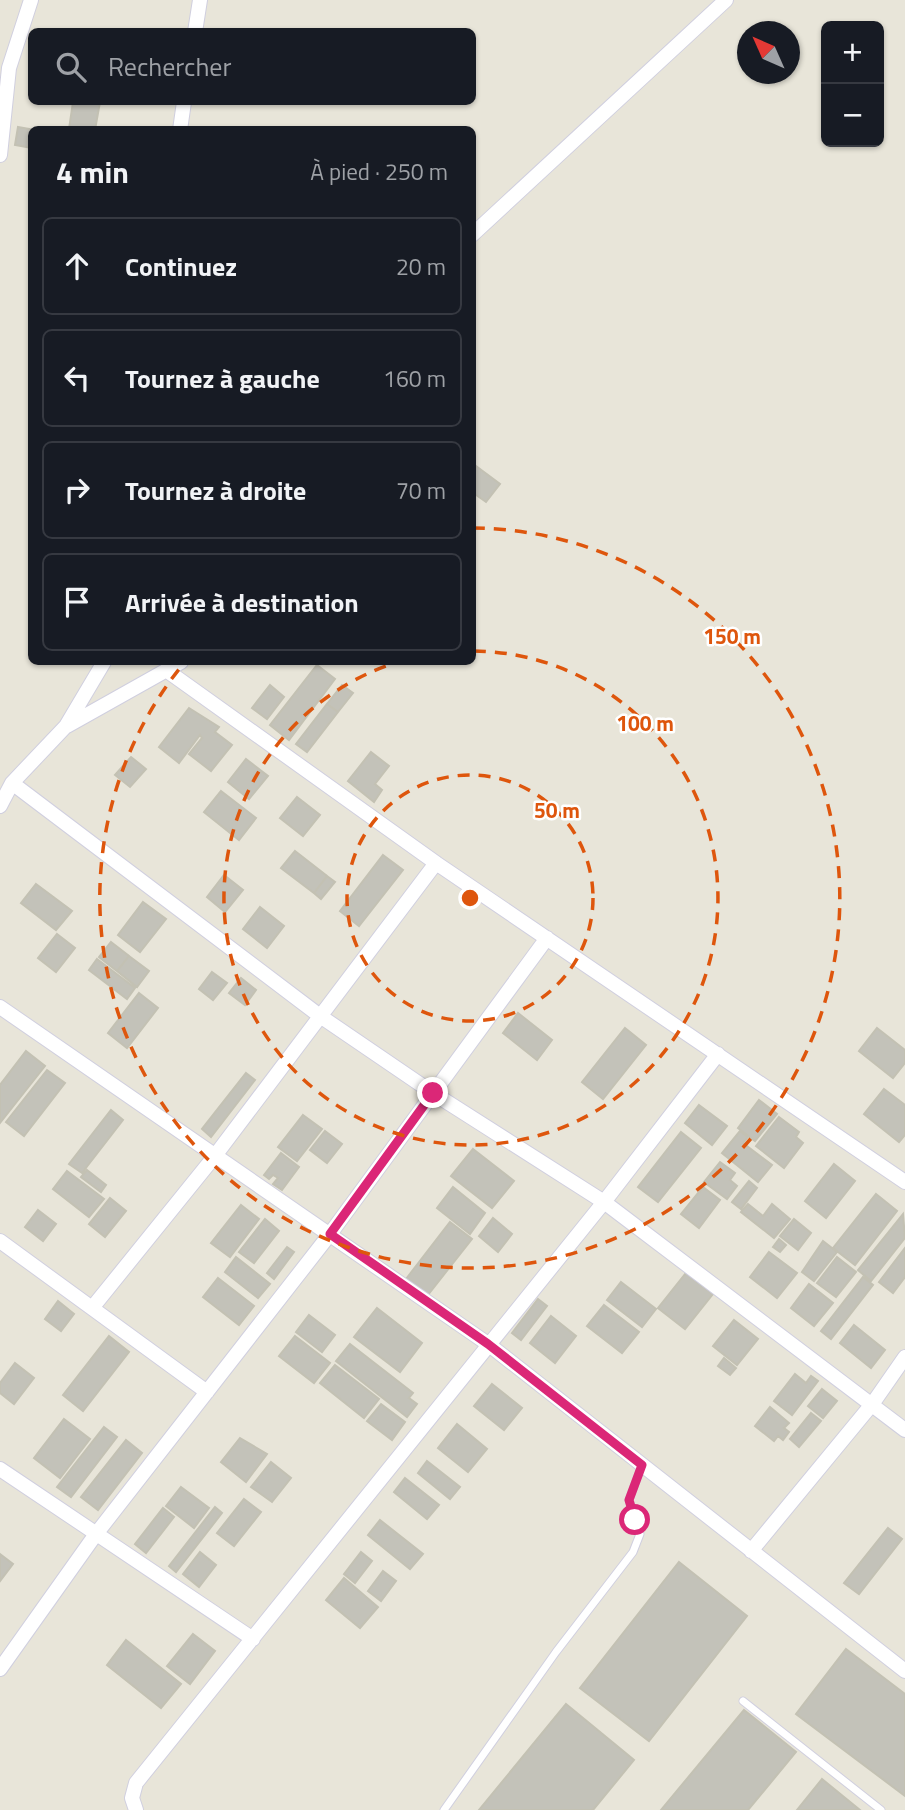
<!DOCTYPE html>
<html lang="fr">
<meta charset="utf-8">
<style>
:root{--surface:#171b24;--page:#20242c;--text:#f1f3f6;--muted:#9ea1a6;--line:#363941}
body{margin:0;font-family:"Titillium Web",sans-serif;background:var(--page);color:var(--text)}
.controls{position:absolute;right:21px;top:21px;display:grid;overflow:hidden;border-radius:10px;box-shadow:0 2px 5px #0004}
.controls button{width:63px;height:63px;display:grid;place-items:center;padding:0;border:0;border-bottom:2px solid var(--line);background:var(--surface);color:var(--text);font:35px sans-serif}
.compass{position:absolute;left:737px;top:21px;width:63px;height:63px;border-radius:50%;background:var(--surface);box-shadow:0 2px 5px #0004;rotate:315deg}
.stop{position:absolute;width:21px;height:21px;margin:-16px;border:5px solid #db2777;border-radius:50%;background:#fff}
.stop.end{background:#db2777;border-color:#fff;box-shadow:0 2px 7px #0008}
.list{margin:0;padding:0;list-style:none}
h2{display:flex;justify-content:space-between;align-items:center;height:91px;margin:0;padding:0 28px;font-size:30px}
h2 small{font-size:23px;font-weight:400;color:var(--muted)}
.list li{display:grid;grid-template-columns:46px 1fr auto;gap:21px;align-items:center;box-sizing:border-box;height:98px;margin:0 14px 14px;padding:0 14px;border:2px solid var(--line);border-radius:10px}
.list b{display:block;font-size:26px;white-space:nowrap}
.list em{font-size:23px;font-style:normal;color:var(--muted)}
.icon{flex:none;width:38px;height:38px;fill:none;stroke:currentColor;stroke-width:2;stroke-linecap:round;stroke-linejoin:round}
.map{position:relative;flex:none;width:905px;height:1810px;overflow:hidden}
.search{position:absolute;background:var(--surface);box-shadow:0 2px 5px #0004;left:28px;top:28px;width:448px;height:77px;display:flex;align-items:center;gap:18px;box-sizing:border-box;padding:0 24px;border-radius:10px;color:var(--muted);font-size:26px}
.panel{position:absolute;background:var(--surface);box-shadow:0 2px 5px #0004;left:28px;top:126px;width:448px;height:539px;border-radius:10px}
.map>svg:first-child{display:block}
</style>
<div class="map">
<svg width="905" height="1810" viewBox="0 0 905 1810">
<rect width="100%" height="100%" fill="#e8e5d9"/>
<path fill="#c3c2b9" stroke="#c3c1b3" stroke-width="2" d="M73 102H100L95 130 69 129Z
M18 127 35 130H32V148L15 145Z
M476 466 500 484 486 502 472 492V471Z
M317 665 335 679 289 740 270 725Z
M270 685 284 697 267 719 252 708Z
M342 685 353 693 338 712 327 704Z
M327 704 338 712 307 752 296 744Z
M189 708 219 727 215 732 232 745 211 771 189 754 202 738 200 735 179 763 159 747Z
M371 752 389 766 375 784 382 790 374 802 348 781Z
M131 757 146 769 130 787 115 775Z
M246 759 268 776 249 799 228 782Z
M221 791 256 818 239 840 204 812Z
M297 797 320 815 303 836 280 818Z
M295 851 327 876 314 893 281 868Z
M383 855 403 870 359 926 340 911Z
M224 875 243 890 225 912 207 897Z
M327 876 335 882 321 899 314 893Z
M36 884 72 911 56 930 21 903Z
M143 902 166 919 140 952 118 935Z
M260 907 284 926 267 948 243 929Z
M57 934 75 948 56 972 38 958Z
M111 942 129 956 117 971 99 957Z
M129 956 149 971 137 987 117 971Z
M97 959 135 988 127 999 89 970Z
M212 972 227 983 213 1000 199 989Z
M241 978 256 990 245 1005 229 993Z
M139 993 158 1008 127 1048 108 1033Z
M518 1013 552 1040 537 1060 503 1033Z
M625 1028 646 1045 603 1099 582 1082Z
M877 1028 905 1050V1063L893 1078 859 1051Z
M26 1051 45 1066 0 1123V1085Z
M47 1070 65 1083 24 1136 6 1122Z
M246 1073 255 1080 211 1137 202 1129Z
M884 1089 905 1105V1135L899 1142 864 1114Z
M759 1100 777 1114 755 1141 738 1128Z
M699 1105 727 1126 712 1145 685 1123Z
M111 1110 123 1120 82 1173 69 1164Z
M303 1115 322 1129 297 1161 278 1147Z
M779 1117 799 1132 796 1137 803 1143 784 1168 756 1146Z
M325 1131 342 1144 327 1163 310 1150Z
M740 1131 748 1137 743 1143 772 1165 758 1182 722 1153Z
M681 1132 701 1148 658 1202 638 1187Z
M473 1149 514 1181 492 1208 451 1176Z
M281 1153 299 1167 282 1190 273 1184 278 1178 273 1175 269 1179 264 1175Z
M720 1162 735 1173 730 1180 737 1186 727 1199 704 1182Z
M834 1164 855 1181 826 1218 805 1201Z
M87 1170 106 1185 101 1192 81 1177Z
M67 1171 104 1199 89 1217 53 1189Z
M749 1181 757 1188 741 1209 732 1202Z
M453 1187 485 1213 470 1234 437 1208Z
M703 1187 720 1200 699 1228 681 1214Z
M876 1194 897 1211 855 1265 833 1248Z
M110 1198 126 1211 105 1237 89 1224Z
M748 1204 763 1216 772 1204 790 1219 774 1238 741 1212Z
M241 1205 259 1219 230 1257 211 1243Z
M38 1210 56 1224 43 1241 25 1227Z
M903 1214 905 1238 871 1281 858 1270Z
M493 1218 512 1234 498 1252 479 1236Z
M265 1219 279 1231 254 1263 239 1252Z
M794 1219 811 1233 798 1250 780 1236Z
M450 1222 472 1239 427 1296 406 1279Z
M779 1239 786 1245 780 1252 773 1247Z
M823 1241 837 1252 814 1281 802 1272Z
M287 1247 294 1252 274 1279 267 1273Z
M905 1248V1277L893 1293 879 1282Z
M769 1252 797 1273 777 1298 750 1277Z
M236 1257 270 1284 258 1298 225 1272Z
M837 1257 856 1272 836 1297 817 1283Z
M686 1273 713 1294 685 1329 658 1308Z
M863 1277 873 1285 831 1339 821 1331Z
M218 1278 254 1306 239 1325 203 1297Z
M621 1282 656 1309 642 1327 607 1300Z
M809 1284 833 1303 814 1326 791 1308Z
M538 1299 547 1306 521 1340 512 1333Z
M58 1301 74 1314 61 1331 45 1319Z
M604 1305 639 1332 622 1353 587 1326Z
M377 1308 422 1343 400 1372 354 1337Z
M309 1315 335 1335 322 1352 296 1332Z
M551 1316 576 1336 555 1363 530 1343Z
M734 1320 758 1339 737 1365 713 1346Z
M854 1325 885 1350 871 1368 840 1343Z
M109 1336 129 1352 83 1411 63 1395Z
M295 1336 330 1363 314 1383 279 1356Z
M350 1344 413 1393 409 1398 417 1404 407 1417 336 1361Z
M724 1358 736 1368 730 1375 718 1366Z
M15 1363 34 1378 14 1404 0 1393V1383Z
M335 1365 379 1399 364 1418 320 1383Z
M795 1374 806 1383 811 1376 818 1381 792 1415 774 1401Z
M492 1384 522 1408 504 1430 474 1406Z
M822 1389 837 1401 823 1418 808 1406Z
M381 1404 405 1422 392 1440 367 1421Z
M770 1407 789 1423 784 1428 789 1432 783 1440 778 1436 774 1441 755 1426Z
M811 1413 821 1421 799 1447 790 1439Z
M64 1419 90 1439 60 1478 34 1458Z
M457 1424 487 1449 468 1472 438 1448Z
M104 1427 117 1437 71 1497 57 1487Z
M240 1438 267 1454 246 1482 221 1462Z
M126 1440 142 1453 98 1510 81 1497Z
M427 1461 460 1487 450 1499 418 1473Z
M271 1462 291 1478 272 1502 251 1487Z
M405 1478 439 1505 427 1519 394 1492Z
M181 1487 209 1508 194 1528 166 1506Z
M244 1499 261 1512 234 1546 217 1533Z
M215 1507 222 1513 176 1572 169 1566Z
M163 1508 174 1517 146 1553 135 1544Z
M380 1520 423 1554 410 1569 368 1535Z
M888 1528 902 1539 859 1594 844 1583Z
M200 1552 216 1565 199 1587 183 1574Z
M361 1552 372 1561 355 1583 344 1574Z
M0 1554 13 1564 0 1581Z
M679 1562 747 1616 649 1741 580 1688Z
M383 1571 396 1581 381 1601 368 1591Z
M344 1578 378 1607 360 1628 326 1600Z
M193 1634 215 1651 190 1684 167 1666Z
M126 1640 181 1684 161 1708 107 1665Z
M846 1649 905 1694V1796L796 1714Z
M566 1704 634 1760 593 1810H479Z
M744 1710 796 1752 748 1810H661Z
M822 1779 860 1810H797Z"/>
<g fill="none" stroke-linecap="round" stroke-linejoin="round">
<g stroke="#d0cfdf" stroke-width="9">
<path id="service" d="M743 1701 881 1810
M444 1810 556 1652 633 1552 640 1534 629 1500 642 1465"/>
</g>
<g stroke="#d0cfdf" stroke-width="16">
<path id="minor" d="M195 32 200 0
M180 130 184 102
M0 155 9 68 31 0
M472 235 726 0
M166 670 436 863 905 1182
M67 726 181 662
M12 783 320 1016 433 1093 604 1202 905 1430
M0 806 12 783 66 726 104 662
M0 1007 488 1344 905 1671
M0 1241 207 1392
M92 1308 214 1157 436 863
M0 1469 253 1639
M751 1551 873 1403 905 1357
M0 1669 96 1534 330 1234 547 938
M136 1810 132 1798 136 1783 604 1202 718 1054"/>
</g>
<use href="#service" stroke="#fff" stroke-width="7"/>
<use href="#minor" stroke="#fff" stroke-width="14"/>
</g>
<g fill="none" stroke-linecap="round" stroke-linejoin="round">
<path stroke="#db2777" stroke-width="9" d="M433 1093 330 1234 488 1344 642 1465 629 1500 635 1520"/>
</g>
<g fill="none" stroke="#de560d" stroke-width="3.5" stroke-dasharray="12 9">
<circle cx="470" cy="898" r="123"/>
<path d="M474 651A247 247 0 1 1 398 662"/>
<path d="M473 528A370 370 0 1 1 184 663"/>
</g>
<circle cx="470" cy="898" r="10" fill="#de560d" stroke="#fff" stroke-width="3.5"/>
<g font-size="21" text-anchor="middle" font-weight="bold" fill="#de560d" stroke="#fff" stroke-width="5" stroke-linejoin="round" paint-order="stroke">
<text x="732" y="644">150 m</text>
<text x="645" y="731">100 m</text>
<text x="557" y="818">50 m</text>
</g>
</svg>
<div class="controls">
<button>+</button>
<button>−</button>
</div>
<svg class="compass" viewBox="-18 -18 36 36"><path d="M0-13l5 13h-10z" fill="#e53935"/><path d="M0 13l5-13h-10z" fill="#9ea1a6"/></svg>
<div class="stop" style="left:635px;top:1520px"></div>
<div class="stop end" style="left:433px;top:1093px"></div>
<div class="search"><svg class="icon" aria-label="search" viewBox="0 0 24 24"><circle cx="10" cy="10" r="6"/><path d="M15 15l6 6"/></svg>Rechercher</div>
<section class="panel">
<h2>4 min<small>À pied · 250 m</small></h2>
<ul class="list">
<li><svg class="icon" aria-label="ahead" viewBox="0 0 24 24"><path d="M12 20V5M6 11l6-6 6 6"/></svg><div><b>Continuez</b></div><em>20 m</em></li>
<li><svg class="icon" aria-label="left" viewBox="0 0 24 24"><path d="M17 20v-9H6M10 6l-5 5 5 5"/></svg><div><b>Tournez à gauche</b></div><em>160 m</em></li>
<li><svg class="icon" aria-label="right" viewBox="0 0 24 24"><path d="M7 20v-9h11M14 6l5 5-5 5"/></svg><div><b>Tournez à droite</b></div><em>70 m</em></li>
<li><svg class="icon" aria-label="arrive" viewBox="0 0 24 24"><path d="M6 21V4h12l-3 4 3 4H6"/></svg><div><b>Arrivée à destination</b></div></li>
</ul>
</section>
</div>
